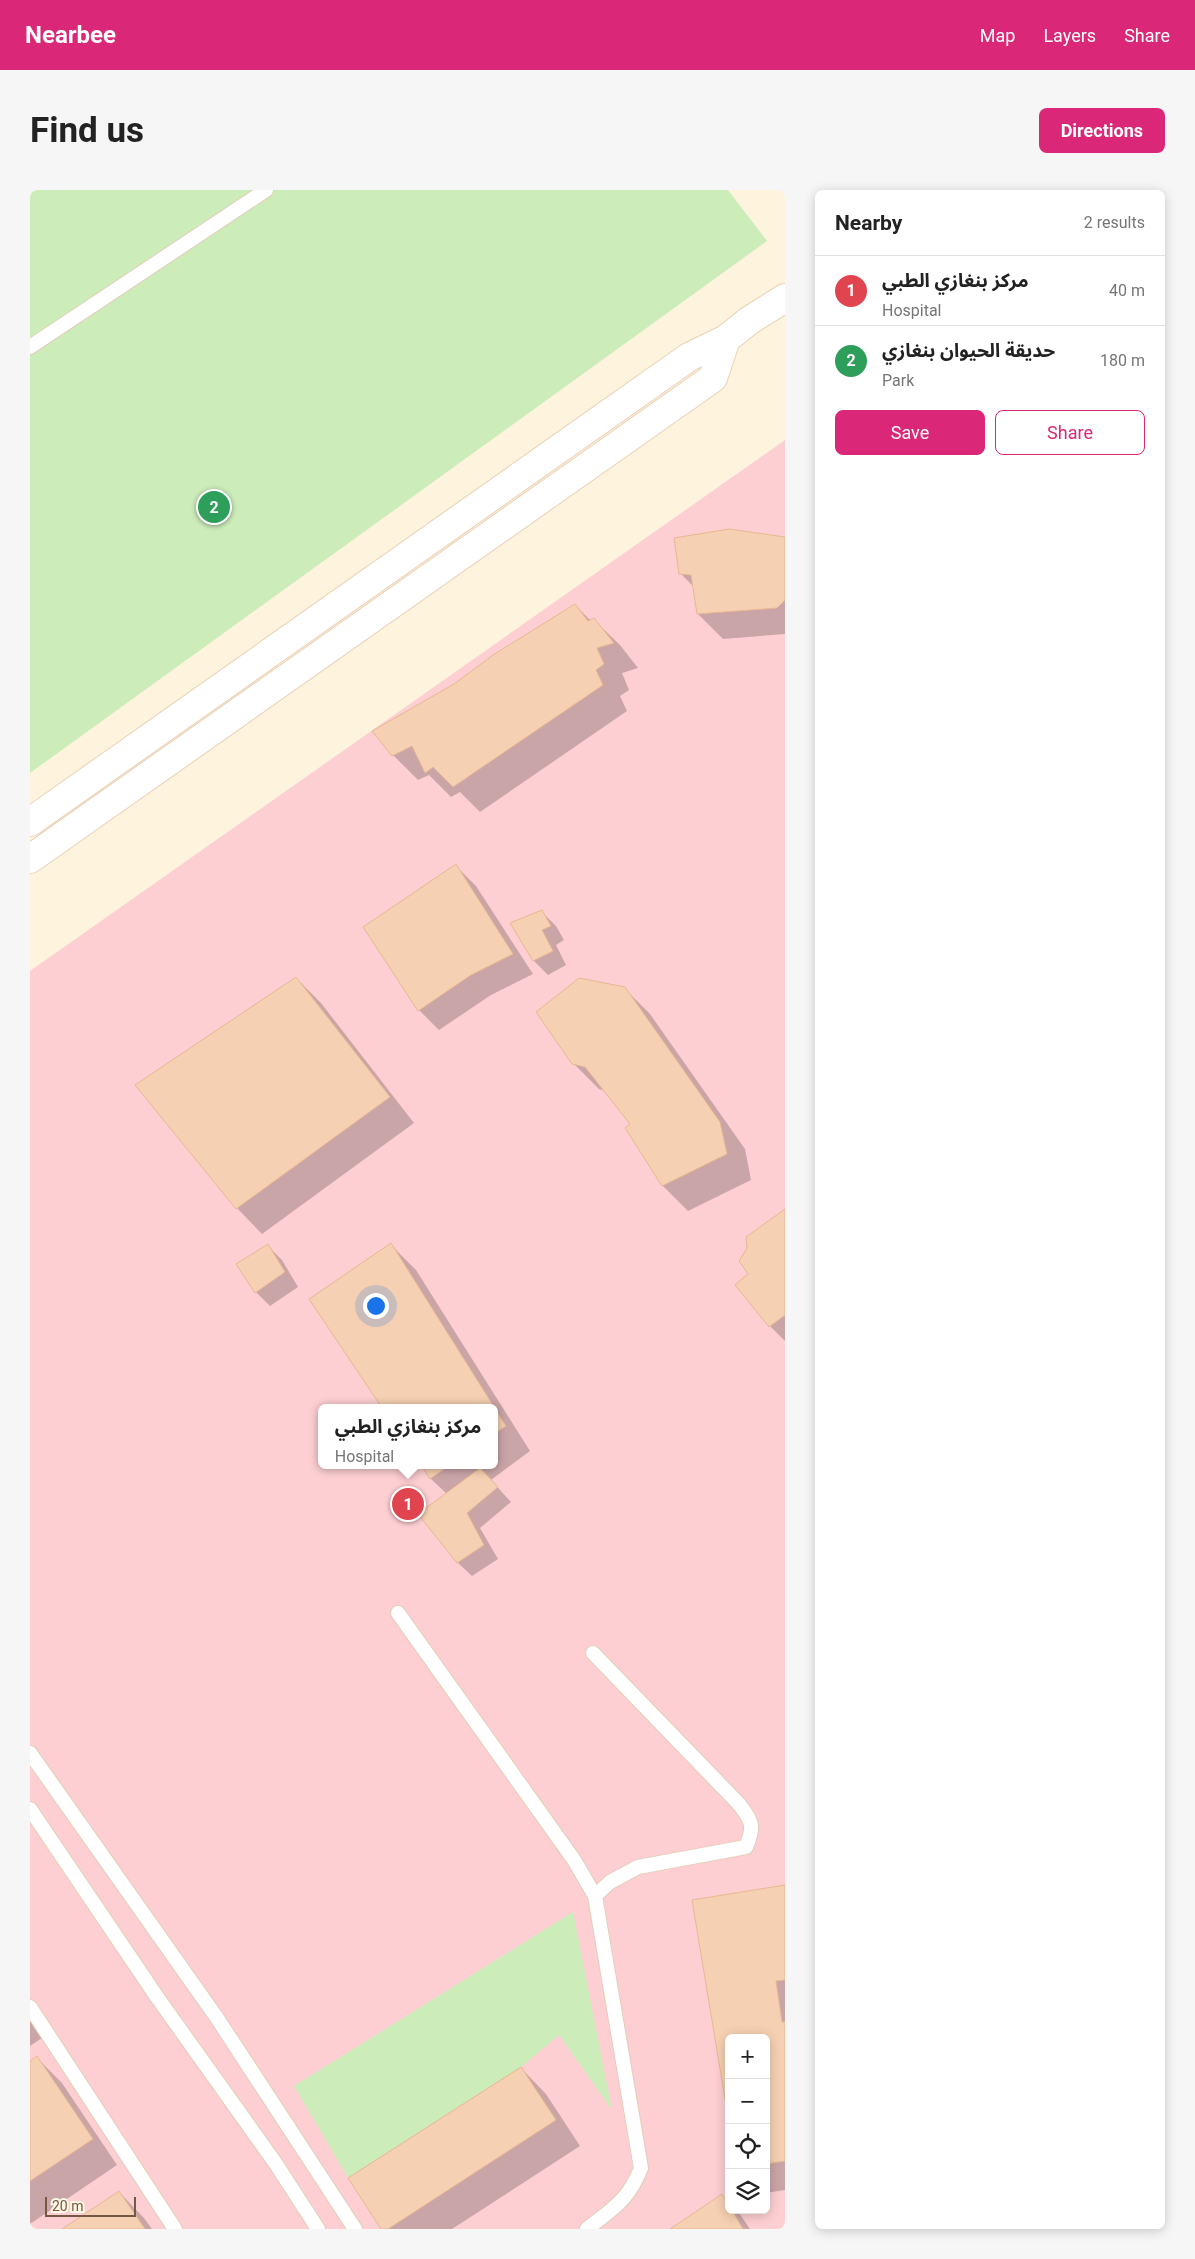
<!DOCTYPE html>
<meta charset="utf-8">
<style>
:root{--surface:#fff;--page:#f6f6f6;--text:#222;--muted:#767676;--line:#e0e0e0;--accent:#db2777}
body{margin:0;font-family:Roboto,"Noto Sans Arabic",sans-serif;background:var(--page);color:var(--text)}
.controls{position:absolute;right:15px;bottom:15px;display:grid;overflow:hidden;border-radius:8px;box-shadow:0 2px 12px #0003}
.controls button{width:45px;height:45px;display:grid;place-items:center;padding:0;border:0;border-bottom:1px solid var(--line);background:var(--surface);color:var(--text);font:25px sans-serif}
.scale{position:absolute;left:15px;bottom:12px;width:91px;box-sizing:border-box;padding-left:5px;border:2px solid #755844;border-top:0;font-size:14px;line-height:18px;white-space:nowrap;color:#755844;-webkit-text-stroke:4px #fff6e4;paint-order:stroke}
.you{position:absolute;left:345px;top:1115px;width:18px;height:18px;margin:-12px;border:4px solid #fff;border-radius:50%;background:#1a73e8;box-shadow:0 0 0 8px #1a73e833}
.badge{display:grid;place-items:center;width:32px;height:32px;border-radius:50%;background:var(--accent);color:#fff;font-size:16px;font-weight:700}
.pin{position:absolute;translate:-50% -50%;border:2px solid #fff;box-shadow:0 1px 5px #0006}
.popup{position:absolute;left:288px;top:1214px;width:180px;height:65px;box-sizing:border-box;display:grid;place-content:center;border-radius:8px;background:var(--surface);filter:drop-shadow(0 1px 4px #0005);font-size:16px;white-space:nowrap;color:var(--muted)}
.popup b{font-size:19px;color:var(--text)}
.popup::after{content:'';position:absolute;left:50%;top:100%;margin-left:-10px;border:10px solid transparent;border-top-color:var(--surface)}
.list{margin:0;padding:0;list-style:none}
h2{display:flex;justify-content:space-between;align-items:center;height:65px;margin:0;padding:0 20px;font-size:21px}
h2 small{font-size:16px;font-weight:400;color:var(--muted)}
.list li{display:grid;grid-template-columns:32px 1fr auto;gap:15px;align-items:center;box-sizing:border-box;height:70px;padding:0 20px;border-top:1px solid var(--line)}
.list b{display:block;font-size:19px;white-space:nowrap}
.list p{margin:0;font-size:16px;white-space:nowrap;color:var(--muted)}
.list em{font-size:16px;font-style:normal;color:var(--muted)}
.actions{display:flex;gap:10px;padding:15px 20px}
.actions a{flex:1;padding:11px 0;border:1px solid var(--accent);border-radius:8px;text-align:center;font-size:18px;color:var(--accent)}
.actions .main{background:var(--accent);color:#fff}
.icon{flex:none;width:28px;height:28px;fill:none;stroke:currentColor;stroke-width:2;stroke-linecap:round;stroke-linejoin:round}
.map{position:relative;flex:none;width:755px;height:2039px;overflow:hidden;border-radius:8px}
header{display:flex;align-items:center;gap:30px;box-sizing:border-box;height:70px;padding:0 25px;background:var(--accent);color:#fff}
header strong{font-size:24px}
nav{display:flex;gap:28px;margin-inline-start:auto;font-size:18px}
.intro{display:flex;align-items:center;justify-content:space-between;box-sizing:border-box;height:120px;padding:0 30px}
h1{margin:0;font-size:35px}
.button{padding:12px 22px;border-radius:8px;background:var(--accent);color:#fff;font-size:18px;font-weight:700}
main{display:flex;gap:30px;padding:0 30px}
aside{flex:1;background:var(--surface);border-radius:8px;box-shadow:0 2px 12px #0003}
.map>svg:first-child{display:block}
</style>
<header>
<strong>Nearbee</strong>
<nav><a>Map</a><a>Layers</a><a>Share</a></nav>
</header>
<div class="intro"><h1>Find us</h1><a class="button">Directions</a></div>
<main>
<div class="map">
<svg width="755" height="2039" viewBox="0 0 755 2039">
<rect width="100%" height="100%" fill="#fef3dc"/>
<path fill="#fdcfd2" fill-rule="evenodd" d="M755 250V2039H0V781ZM292 1218H464V1275H292ZM699 1848H736V2020H699Z"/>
<path fill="#ccecba" d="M0 0H698L737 51 0 583Z
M543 1722 582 1920 529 1845 491 1877 318 1988 264 1896Z"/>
<path fill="#0003" d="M755 348V444L693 449 668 424 664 397 651 384Z
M545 415 561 431 564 430 590 455 608 478 592 483 599 500 590 506 597 521 450 622 430 602 421 607 399 585 388 590 363 565 425 495Z
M426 676 446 696 503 784 461 805 409 840 389 820Z
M512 722 526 736 534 750 526 755 536 775 518 785 504 771 482 733Z
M266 788 291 813 384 933 232 1044 207 1018Z
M594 798 620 824 715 959 721 990 658 1021 633 996 597 939 602 934 575 901 569 899 543 873Z
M755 1020V1151L740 1136 720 1084Z
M361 1055 386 1080 500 1261 461 1290 481 1312 450 1338 468 1369 442 1386 427 1372 417 1304 401 1289 392 1275H464V1218Z
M238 1056 252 1070 268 1097 240 1116 226 1102Z
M755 1697V2000L736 2003V1848L664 1711Z
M0 1830 12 1848 0 1856Z
M7 1868 32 1893 87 1975 0 2034V1872Z
M491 1878 516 1904 550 1956 422 2039H353Z
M89 2002 114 2028 122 2039H34Z
M692 2006 699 2012V2020H707L720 2039H642Z"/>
<path fill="#f6d0b2" stroke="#e9b791" d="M699 339 755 347V410L747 418 667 424 661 385 649 384 644 348Z
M545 414 558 431 564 428 584 453 567 458 574 474 566 480 573 495 423 597 403 577 395 583 382 556 362 566 342 541 424 494 463 465Z
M426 674 483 764 441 785 388 821 333 737Z
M512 720 521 736 512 740 523 761 503 771 480 733Z
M266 787 360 907 206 1019 105 895Z
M549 788 595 797 690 932 697 964 632 996 595 938 600 934 555 877 542 874 506 822Z
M755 1019V1125L739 1137 705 1095 718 1084 709 1071 717 1058 716 1047Z
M361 1053 476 1236 464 1244V1218H352L279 1109Z
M238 1054 255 1082 225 1103 206 1074Z
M391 1275H420L400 1289Z
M450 1278 468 1297 437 1323 454 1355 427 1373 388 1324Z
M755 1695V1790L746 1791 752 1832H755V1971L736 1974V1848H699V1933L662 1710Z
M7 1866 63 1949 0 1991V1871Z
M491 1877 526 1930 358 2039H351L318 1988Z
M89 2001 115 2039H32Z
M692 2004 699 2015V2020H702L713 2039H640Z"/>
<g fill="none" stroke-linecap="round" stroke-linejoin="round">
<g stroke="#e2ceb8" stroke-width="16">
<path id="lane" d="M0 157 236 0
M368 1423 544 1670 565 1706 611 1978C598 2011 583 2018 557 2039
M563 1463 708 1613C722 1630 725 1636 716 1657L608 1677 580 1692 565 1706
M0 1563 187 1828 325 2039
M0 1619 127 1807 246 1974 288 2039
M0 1817 145 2039"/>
</g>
<g stroke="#ead1b8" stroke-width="30">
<path id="secondary" d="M0 632 659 167 696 149 720 130 755 108
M0 669 683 188 696 149"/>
</g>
<use href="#lane" stroke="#fff" stroke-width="14"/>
<use href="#secondary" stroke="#fff" stroke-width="28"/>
</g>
</svg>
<div class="controls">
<button>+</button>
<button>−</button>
<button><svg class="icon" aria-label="locate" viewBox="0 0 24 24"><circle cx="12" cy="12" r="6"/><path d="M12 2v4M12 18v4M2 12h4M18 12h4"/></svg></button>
<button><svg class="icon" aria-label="layers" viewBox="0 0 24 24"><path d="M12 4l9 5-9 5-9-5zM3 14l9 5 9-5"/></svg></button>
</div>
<div class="scale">20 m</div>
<div class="you"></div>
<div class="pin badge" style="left:378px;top:1314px;background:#e0444e">1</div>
<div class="popup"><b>مركز بنغازي الطبي</b>Hospital</div>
<div class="pin badge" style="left:184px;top:317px;background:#2e9e5b">2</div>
</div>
<aside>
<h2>Nearby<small>2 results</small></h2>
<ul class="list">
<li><span class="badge" style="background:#e0444e">1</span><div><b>مركز بنغازي الطبي</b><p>Hospital</p></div><em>40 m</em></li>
<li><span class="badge" style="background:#2e9e5b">2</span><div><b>حديقة الحيوان بنغازي</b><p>Park</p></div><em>180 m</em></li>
</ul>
<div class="actions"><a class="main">Save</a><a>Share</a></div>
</aside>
</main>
